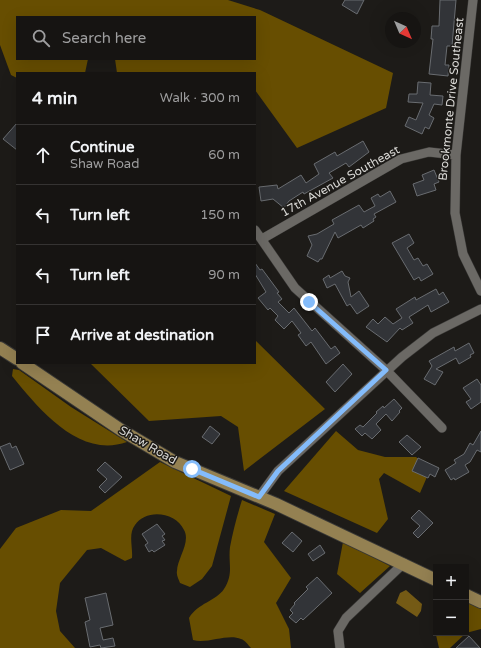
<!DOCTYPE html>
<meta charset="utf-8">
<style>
:root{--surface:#161412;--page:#1f1d1b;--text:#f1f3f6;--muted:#9e9e9f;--line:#353332}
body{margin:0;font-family:"Varela Round",sans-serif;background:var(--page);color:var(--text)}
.controls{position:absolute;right:12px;bottom:12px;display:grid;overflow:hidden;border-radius:0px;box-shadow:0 4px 16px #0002}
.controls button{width:36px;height:36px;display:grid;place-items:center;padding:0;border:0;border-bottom:1px solid var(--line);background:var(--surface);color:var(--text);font:20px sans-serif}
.compass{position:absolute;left:385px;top:12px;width:36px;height:36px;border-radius:50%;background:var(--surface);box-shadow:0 4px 16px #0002;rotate:136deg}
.stop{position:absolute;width:12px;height:12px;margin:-9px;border:3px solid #84bcfb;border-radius:50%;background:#fff}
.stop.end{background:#84bcfb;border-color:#fff;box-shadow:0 1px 4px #0008}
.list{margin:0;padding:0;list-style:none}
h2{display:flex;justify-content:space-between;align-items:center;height:52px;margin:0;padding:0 16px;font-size:17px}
h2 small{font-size:13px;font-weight:400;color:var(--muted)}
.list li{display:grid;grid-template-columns:26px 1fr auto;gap:12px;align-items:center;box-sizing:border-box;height:60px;padding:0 16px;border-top:1px solid var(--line)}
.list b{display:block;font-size:15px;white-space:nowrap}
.list p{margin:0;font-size:13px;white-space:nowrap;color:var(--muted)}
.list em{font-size:13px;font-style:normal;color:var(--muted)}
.icon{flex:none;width:22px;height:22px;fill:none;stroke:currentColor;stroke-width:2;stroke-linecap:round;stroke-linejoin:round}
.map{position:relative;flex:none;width:481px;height:648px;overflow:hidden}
.search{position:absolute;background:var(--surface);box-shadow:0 4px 16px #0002;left:16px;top:16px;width:240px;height:44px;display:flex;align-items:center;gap:10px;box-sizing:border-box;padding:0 14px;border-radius:0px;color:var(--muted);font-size:15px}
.panel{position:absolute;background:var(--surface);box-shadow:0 4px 16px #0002;left:16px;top:72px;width:240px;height:292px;border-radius:0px}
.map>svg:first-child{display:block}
</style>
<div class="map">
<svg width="481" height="648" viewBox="0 0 481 648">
<rect width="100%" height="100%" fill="#1d1b18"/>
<path fill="#674e01" d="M0 0H228L260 10 393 73 386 108 297 148 255 90V73H117L115 59H255V17H17V59H88L85 73H17V78L11 75 0 45Z
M255 340 325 409 244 471 238 427 221 416 149 421 91 364 255 363Z
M13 369 19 370 71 407 127 442C79 459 39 409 12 376Z
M336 431 358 450 385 457H416L430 470 420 493 384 473 379 479 388 519 377 533 284 491Z
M160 462 231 496 212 566 202 579 190 587 180 583C179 580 176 575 177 571 177 559 191 542 184 530 176 512 146 508 135 525 128 534 133 547 132 558L125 561 101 548 87 550 60 583 56 611 60 631 75 648H0V549L16 528 61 510 91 511Z
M242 500 275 514 264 542 291 578 276 603 289 629 291 648H251C248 645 245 640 241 639 228 633 208 644 193 640L189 618C198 603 216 601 224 589 234 573 228 564 230 547 233 531 237 516 242 500Z
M343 542 390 566 360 593 337 574Z
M466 601 481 609V629L466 633Z
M436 623V633H466L450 648H439L434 626Z"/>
<path fill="#745a15" d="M406 590 422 604 421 611 417 617 396 603 400 593Z"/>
<path fill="#323438" stroke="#696c70" d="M345 0H364L357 14 342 5Z
M440 0H456L452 46H447L445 65H449L448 76 429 74 433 39H431L432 26H439Z
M418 82 431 83 430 95 443 96 442 105 434 104 429 115 434 118 429 129 425 127 422 134 405 126 409 117 416 120 423 103 408 102 409 94H417Z
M17 123V150L3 139Z
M363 141 369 152 349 167 346 163 329 173 333 178 304 194 303 192 289 201 284 208 273 199 261 201 259 187 277 185 278 189 301 175 306 183 319 174 314 164 335 152 337 156Z
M434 170 439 182 434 184 436 190 417 196 413 184 424 180 422 175Z
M390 191 396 202 374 214 376 217 373 219 374 221 363 228 361 225 338 238 335 232 322 259H320L318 262 307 256 312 245 308 236 317 234 334 224 332 220 359 205 364 212 375 206 371 198 378 194 380 197Z
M409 234 414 243 407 248 414 260 418 258 423 266 427 264 433 274 421 281 419 277 414 280 392 243Z
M255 263 260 270 262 269 279 292 277 293 282 299 278 302 289 313 294 308 312 331 315 328 331 349 335 346 340 353 326 364 311 342 306 346 298 335 301 333 292 321 284 329 275 320 278 316 270 308 268 310 258 298 266 292 255 274Z
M342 271 345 276 350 278 348 282 351 297 359 291 369 306 357 314 350 304 347 306 335 284 327 288 323 279 329 275 330 278Z
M436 289 439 295 443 292 449 302 431 312 428 305 409 317 413 323 402 330 400 328 387 342 366 327 373 319 378 324 385 317 393 324 402 318 396 309 415 297 416 300Z
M469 343 474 353 470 355 471 357 459 364 456 358 436 369 443 372 435 385 424 379 432 366 429 361 454 347 455 351Z
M343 364 352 374 335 392 326 382Z
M477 379 481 385V402L471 409 466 402 471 399 463 388Z
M394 399 402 408 399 411 400 412 392 421 386 414 376 424 381 430 372 439 365 433 362 436 355 429 360 425 363 427 377 413 376 412 383 406 384 408Z
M210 426 220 434 212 444 202 437Z
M481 431V452L477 450 470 462 465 465 469 472 455 480 454 478 451 480 445 470 456 463 454 460 464 454 470 443 473 445Z
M407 435 421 447 412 455 399 442Z
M10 443 12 448 16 446 24 464 10 470 0 447Z
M418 458 439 468 435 477 430 474 428 478 412 471Z
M105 462 122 477 105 493 99 487 107 479 97 470Z
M419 510 433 523 418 538 413 533 420 526 411 518Z
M157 524 165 534 162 536 165 540 162 541 165 545 154 552 152 550 149 552 145 545 148 543 142 534Z
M292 532 302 541 293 552 282 543Z
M320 545 325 553 313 561 308 554Z
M317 577 332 593 303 620 301 618 296 623 289 617 293 613 290 610 295 604 294 603 308 589 306 587Z
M106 593 113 625 100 628 103 640 113 638 115 646 101 648 100 645 90 647 85 622 90 620 85 598Z
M469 636 480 648H456Z"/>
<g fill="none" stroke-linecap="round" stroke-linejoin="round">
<g stroke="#393836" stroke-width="10">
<path id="minor" d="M473 0 456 155 455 213 463 254 481 291
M255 230 295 288 386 370 442 428
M262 239 401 159 429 152 456 155
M259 497 278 471 402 357 433 333 481 309
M340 648 338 631 346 618 404 563"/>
</g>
<g stroke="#393836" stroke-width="14">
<path id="major" d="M0 348 17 359
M22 363 121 430 175 462 276 504 436 580
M466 595 481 602"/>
</g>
<use href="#minor" stroke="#6b6965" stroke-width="9"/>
<use href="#major" stroke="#948152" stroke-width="12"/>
</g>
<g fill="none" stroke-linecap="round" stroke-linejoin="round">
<path stroke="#84bcfb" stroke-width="5" d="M192 469 259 497 278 471 386 370 309 302"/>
</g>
<g text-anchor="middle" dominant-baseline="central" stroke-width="3" stroke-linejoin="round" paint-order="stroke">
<g font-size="12" fill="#d9d8d5" stroke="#1d1b18">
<text transform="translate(451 99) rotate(-84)">Brookmonte Drive Southeast</text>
<text transform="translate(340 181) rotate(-29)">17th Avenue Southeast</text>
<text transform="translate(148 445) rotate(30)">Shaw Road</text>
</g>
</g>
</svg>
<div class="controls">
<button>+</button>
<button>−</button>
</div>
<svg class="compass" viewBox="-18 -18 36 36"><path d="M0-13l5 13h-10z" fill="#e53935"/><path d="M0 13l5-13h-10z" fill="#9e9e9f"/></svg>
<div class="stop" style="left:192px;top:469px"></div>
<div class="stop end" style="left:309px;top:302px"></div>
<div class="search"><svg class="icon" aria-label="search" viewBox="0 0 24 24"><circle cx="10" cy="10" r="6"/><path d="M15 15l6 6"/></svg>Search here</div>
<section class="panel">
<h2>4 min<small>Walk · 300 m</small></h2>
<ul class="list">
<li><svg class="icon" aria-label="ahead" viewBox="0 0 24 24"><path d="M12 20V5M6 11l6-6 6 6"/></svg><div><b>Continue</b><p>Shaw Road</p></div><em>60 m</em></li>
<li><svg class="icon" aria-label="left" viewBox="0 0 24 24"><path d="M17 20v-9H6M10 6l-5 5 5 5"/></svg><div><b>Turn left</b></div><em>150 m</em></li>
<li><svg class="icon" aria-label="left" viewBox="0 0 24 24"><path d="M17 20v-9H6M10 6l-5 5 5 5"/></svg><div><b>Turn left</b></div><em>90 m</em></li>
<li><svg class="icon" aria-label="arrive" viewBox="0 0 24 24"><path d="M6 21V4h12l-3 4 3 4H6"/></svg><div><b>Arrive at destination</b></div></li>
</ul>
</section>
</div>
